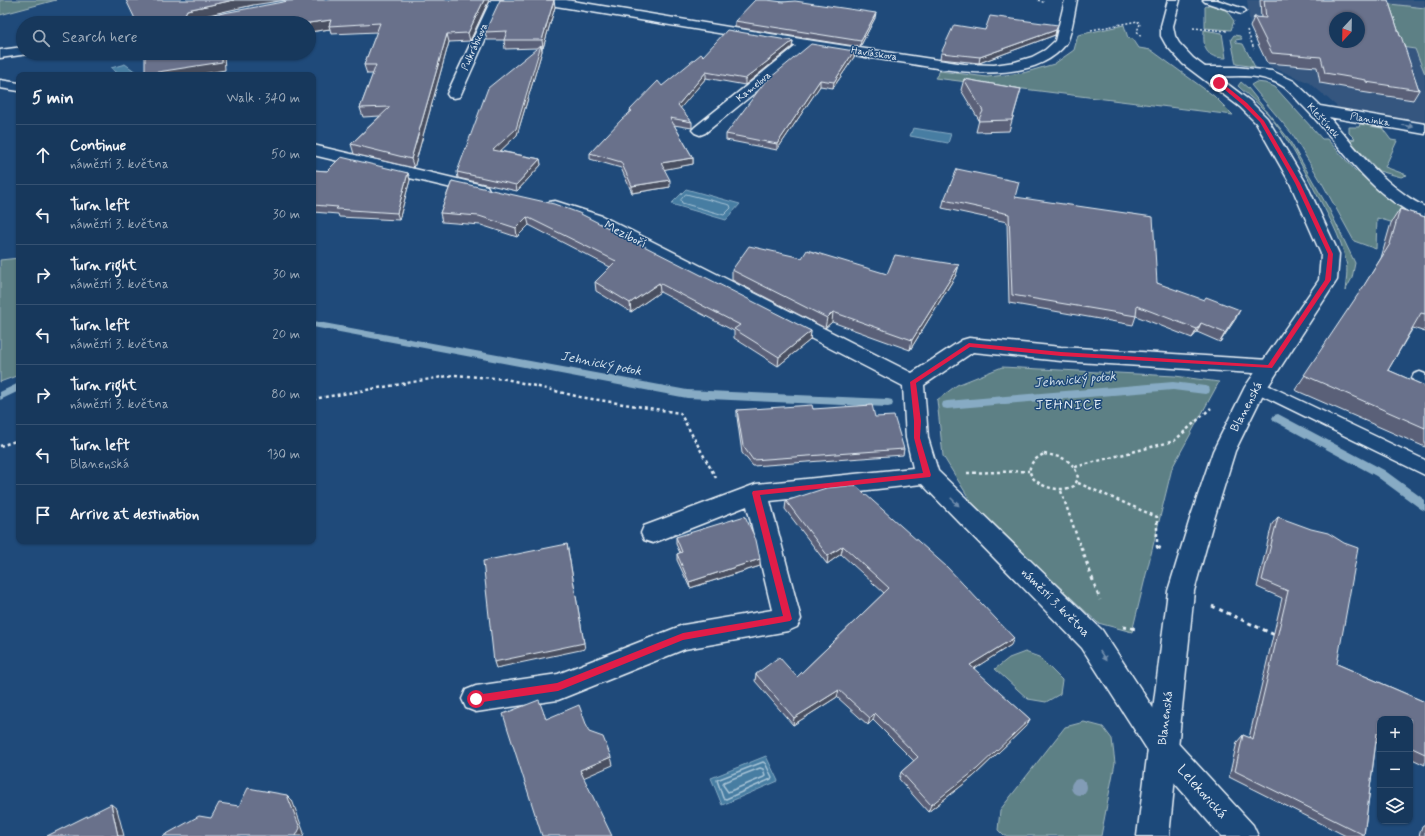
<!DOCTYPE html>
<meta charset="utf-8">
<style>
:root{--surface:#17385c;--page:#203f62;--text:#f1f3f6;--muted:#9eacbb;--line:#365272}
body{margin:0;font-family:Mynerve,sans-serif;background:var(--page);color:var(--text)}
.controls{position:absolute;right:12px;bottom:12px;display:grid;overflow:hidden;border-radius:8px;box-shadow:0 1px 3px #0004}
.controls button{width:36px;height:36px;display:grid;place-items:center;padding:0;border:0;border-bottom:1px solid var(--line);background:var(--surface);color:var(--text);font:20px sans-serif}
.compass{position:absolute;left:1329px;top:12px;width:36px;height:36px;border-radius:50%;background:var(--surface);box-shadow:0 1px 3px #0004;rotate:202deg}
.stop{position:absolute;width:12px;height:12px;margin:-9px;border:3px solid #e11d48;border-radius:50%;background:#fff}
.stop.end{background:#e11d48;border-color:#fff;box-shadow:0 1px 4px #0008}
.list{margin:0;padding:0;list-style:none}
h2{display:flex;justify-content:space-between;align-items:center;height:52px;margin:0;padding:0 16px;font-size:17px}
h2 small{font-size:13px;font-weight:400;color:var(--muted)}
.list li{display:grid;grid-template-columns:26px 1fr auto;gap:12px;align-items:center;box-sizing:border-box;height:60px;padding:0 16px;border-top:1px solid var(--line)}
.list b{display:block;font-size:15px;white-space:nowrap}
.list p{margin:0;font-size:13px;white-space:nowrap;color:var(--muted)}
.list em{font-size:13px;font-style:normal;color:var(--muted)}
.icon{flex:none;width:22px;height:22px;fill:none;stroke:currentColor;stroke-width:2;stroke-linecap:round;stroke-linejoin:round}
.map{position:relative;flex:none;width:1425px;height:836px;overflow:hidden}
.search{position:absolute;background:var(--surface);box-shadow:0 1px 3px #0004;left:16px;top:16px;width:300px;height:44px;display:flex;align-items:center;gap:10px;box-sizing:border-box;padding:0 14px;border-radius:22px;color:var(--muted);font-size:15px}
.panel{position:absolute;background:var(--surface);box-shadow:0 1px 3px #0004;left:16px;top:72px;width:300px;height:472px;border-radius:8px}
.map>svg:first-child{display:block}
</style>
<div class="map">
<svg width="1425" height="836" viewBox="0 0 1425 836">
<rect width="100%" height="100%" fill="#1f4a7a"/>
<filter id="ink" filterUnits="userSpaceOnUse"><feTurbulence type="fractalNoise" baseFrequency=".025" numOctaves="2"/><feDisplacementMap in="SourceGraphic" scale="8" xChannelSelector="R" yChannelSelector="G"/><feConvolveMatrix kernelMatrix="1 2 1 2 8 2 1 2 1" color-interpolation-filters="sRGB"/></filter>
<g filter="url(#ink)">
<path fill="#35567f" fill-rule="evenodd" d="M1247 0H1425V124L1341 110 1310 83 1269 66 1250 27ZM1335 18H1359V42H1335Z"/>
<path fill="#5d8085" stroke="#a2b8be" d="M0 0H56L0 15Z
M1381 3 1425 8V74L1415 49 1394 46Z
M1210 4 1226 10 1234 21 1231 30 1205 28V7Z
M1124 25 1128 38 1133 39 1139 48 1151 50 1214 96 1233 115 935 78 940 71 987 77 1023 73 1054 64 1074 50 1078 35Z
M1204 30 1222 33 1226 58C1205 58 1203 48 1204 30Z
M1234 35 1240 36 1242 39 1235 40 1237 43 1243 44 1255 67 1236 64 1231 39Z
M1241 82 1248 88 1288 138 1329 209 1355 263 1352 278 1345 291C1346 281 1348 271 1346 261 1341 237 1327 213 1315 191 1301 164 1287 136 1267 113 1258 103 1247 95 1238 86Z
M1256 82 1265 83 1275 87 1322 139H1327L1355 170 1394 201 1425 219V232L1377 218 1376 249 1354 241 1322 183 1292 134 1251 85Z
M1360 124 1382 128 1391 140 1397 141 1385 167 1407 175 1401 177 1379 171 1349 140 1355 139 1349 133V127H1359Z
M19 258V375L0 382V260Z
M1002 367 1175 376 1219 382 1172 468 1132 632 1098 623 975 508 943 456 937 400 957 385Z
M1025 652 1039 657 1062 680 1060 694 1046 702 1028 699 995 669 1009 658Z
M1084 722 1103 727 1112 739 1115 763 1101 836H1004L998 830 1000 810 1065 727Z"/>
<path fill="#467da2" stroke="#87abc4" d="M125 64 140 75H120L111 68Z
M913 128 951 134 948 143 910 136Z
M686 189 740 204 726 220 671 204Z
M766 756 778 781 722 805 711 778Z"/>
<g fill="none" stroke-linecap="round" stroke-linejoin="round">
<path stroke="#a7c3d6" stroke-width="1" d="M686 194 730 205 731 208 724 215 682 203 681 200Z"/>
<path stroke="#a7c3d6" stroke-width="1.5" d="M763 762 765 763 772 777 771 779 726 799 723 798 717 780Z
M760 768 763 769 765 775 764 777 728 792 723 785 724 782Z"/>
<path fill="#87abc4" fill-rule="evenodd" d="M313 321 687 390 888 399 892 400 893 403 892 406 888 407 687 398 313 327Z
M1173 382 1205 386 1209 387 1210 390 1209 393 1205 394 1173 390 947 409 943 408 942 405 943 402 947 401Z
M19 383V391L0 400V392Z
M1278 414 1384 470 1425 500V511L1421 509 1376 476 1274 421 1272 418 1274 415Z"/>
<g stroke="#e8f1f8" stroke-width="3">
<path id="lane" d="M1203 0H1217L1244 9 1246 11 1241 14 1205 2Z
M1420 372 1425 374V386L1414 382 1412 378 1414 374Z
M1257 380 1425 460V475L1251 390 1249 386 1251 382Z"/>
</g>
<g stroke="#e8f1f8" stroke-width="3">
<path id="street" d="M491 0H503L461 94 459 97 454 98 449 97 447 94Z
M538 0H566L807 40 964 64 994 65 1015 62 1032 57 1045 50 1055 41 1065 0H1077C1075 9 1071 38 1066 44 1032 88 947 70 900 62 870 58 840 53 810 48L705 133 700 135 695 133 692 130 695 127 796 46 544 4 540 3Z
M23 47V53L28 54 0 58V50Z
M1202 67H1236L1272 71 1294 81 1320 106 1425 124V134L1329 117C1352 144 1375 174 1404 194 1410 199 1418 203 1425 207V219C1417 217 1410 213 1403 208 1361 183 1337 140 1303 106 1297 100 1291 92 1284 87 1255 68 1225 81 1197 74L1195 71 1197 68Z
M0 80 19 83V91L0 88Z
M313 145 487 186 489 190 487 194 481 195 313 155Z
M555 201 602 216 912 373 962 340 969 338 1061 347 1269 360 1276 362 1279 367 1276 372 1269 374 1061 361 973 352 924 385 928 438 938 471 1102 630 1172 737 1253 825 1258 836H1221L1152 757 1082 648 922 484 770 501 801 619 797 627 788 631 685 649 558 700 476 712 466 708 462 699 466 690 476 686 558 674 683 625 772 610 747 506 653 543 644 540 641 533 644 526 756 484 913 468 906 438 903 386 590 224 549 210 546 206 549 202Z"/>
</g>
<g stroke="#e8f1f8" stroke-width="3">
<path id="secondary" d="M1168 0H1180L1173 26 1175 36 1179 43 1193 58 1250 101 1267 118 1306 183 1339 254 1337 280 1263 394 1235 451 1214 519 1194 591 1169 836H1137L1168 591 1190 519 1213 451 1245 387 1319 280 1321 254 1290 183 1256 123 1240 107 1183 64 1166 45 1161 36V26Z"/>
</g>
<path stroke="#e8f1f8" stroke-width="1.5" stroke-dasharray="2 2" stroke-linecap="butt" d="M1038 0 1045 3
M1140 24 1137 31 1141 37
M1193 28 1227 31
M1091 30 1138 21 1139 24
M1247 30 1254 49"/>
<path stroke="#e8f1f8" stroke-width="2.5" stroke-dasharray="3 3" stroke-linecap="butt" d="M313 399 454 375 506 379 580 397 680 413 716 478
M0 446 19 440
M1044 454C1060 456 1076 460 1078 479L1074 486C1051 498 1007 472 1044 454Z
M1075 467 1174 441 1211 408
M967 473 1029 471
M1078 483 1157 517V547L1160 548
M1061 491 1081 548"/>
<path stroke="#e8f1f8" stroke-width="3" stroke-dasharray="4 4" stroke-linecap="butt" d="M1081 547 1100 600
M1157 547 1162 549
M1212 606 1277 636
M1123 627 1137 629"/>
<use href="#lane" fill="#1f4a7a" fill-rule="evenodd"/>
<use href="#street" fill="#1f4a7a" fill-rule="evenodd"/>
<use href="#secondary" fill="#1f4a7a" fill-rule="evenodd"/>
</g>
<circle fill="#829cb6" cx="1079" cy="787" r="8"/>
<path fill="#5a6178" stroke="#e8f1f8" d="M489 0 470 41 449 42 414 168 354 154 351 144 380 116 363 117 360 108 373 74H367L364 65 377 32 331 34 330 29 309 32V23H137L253 5 201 16Z
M1260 0H1388L1400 36 1419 90 1413 100 1361 92 1360 90 1320 83 1317 67 1267 63 1250 27 1254 17 1261 18Z
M783 2 875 18 860 47 735 27V21Z
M555 7 543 48H542V51L517 135 500 151 540 159 541 165 517 191 458 178 457 172 537 48 505 49 504 40H487L485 32Z
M985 30 1055 35 979 63 940 59 941 53Z
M793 41 792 47 745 85 706 78 680 108 692 122V128L674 125 693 158V164L664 169 670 187 632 193 621 168 590 159V153L630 112V110L703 56Z
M854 51V57L833 88 820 86 777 150 726 140V134Z
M964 79 1021 89 1009 131 976 132 979 120 961 90Z
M313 170 327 171 408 173 410 180 399 220 339 217 338 214 313 212Z
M452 181 811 331 810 340 778 366 734 338V331L660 292 631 312 596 291 595 282 610 267 529 225 517 237 481 225 442 222 440 213Z
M1015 197 1157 283 1236 318 1220 342 1197 332 1192 338 1136 316 1133 325 1009 303 1007 222 942 208 944 200Z
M1400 209 1425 217V332L1413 328 1388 370 1425 386V447L1295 390 1359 294 1381 258 1391 223Z
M802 258 887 274 959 265 956 275 910 350 832 322 825 328 732 280V270Z
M813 409 875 417 904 449 903 455 753 466 742 453 737 417V410Z
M786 501 1011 645 973 669 1030 719 1026 726 974 776 928 812 899 779 901 772 914 761 873 720 868 725 837 697 793 725 755 681 756 674 797 677 884 593 841 554 827 564 785 509Z
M1278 517 1337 664 1425 702V765L1410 758V719H1380V744L1376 742 1364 835 1363 836H1346L1229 777 1237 742 1243 735 1249 738 1282 598 1257 587 1272 524Z
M676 537 760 566 690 588 677 560V554L680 553 676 544Z
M1425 824V836H1419L1422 826Z"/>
<path fill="#4a4f61" stroke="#e8f1f8" d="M234 0H286L253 5 191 19 189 23 185 14 187 10Z
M484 0H489L470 41 468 33Z
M554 0 555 7 543 48 542 40Z
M876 13 875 18 860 47 861 41Z
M331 20 329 26 330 29 309 32V23Z
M1056 30 1055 35 979 63 980 57Z
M447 34 449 42 414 168 411 159Z
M793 41 792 47 745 85V79Z
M541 45 542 51 517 135 495 156 493 150Z
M854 51V57L833 88 834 82Z
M221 53H224L225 70 196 75H146L145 74Z
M706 72V78L678 111V105Z
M820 80V86L777 150V144Z
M693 158V164L662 170 661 163Z
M540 159 541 165 517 191 516 185Z
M408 173 410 180 399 220 397 213Z
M670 180V187L632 193V186Z
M527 217 529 225 517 237 516 228Z
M959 265 956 275 910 350 912 340Z
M659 283 660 292 631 312 630 303Z
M1240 310 1236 318 1220 342 1225 333Z
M833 312 832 322 825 328 827 318Z
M1201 323 1197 332 1192 338 1197 329Z
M811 331 810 340 778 366 779 357Z
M567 544 585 649 496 668 494 662Z
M843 546 841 554 827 564 828 556Z
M760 559V566L690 588 689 582Z
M1014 638 1011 645 967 673 970 665Z
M839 690 837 697 793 725 794 718Z
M875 713 873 720 868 725 870 718Z
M1030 719 1026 726 974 776 928 812 931 805Z
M611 757 613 765 583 778 580 770Z
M287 795 292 800 304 833 303 836H296Z
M111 804 117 809 124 836H118Z"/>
<path fill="#69718b" stroke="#e8f1f8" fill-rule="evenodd" d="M126 0H234L187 10 185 14 187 16H208L288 1 305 0H484L468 33 447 34 411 159 351 144 390 107 360 108 376 65H364L380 23 329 26 331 20 309 23H137Z
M500 0H554L542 40H504L507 31 485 32Z
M755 0H767L783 2 795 1 876 13 861 41 735 21Z
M1264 0H1388L1400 36H1401L1419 90 1366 82V80L1325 73 1321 57 1272 53 1254 17 1266 18ZM1335 18H1359V42H1335Z
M990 16 1058 25 1056 30 980 57 941 53 954 25 985 30Z
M727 30 793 41 745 79 706 72 678 105 692 122 670 118 693 158 661 163 670 180 632 186 621 162 590 153 622 119 632 111 630 110 658 81 662 86 701 54 703 56Z
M811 44 854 51 834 82 820 80 777 144 726 134 764 83Z
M541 45 516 129 493 150 540 159 516 185 457 172 488 88Z
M145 53H221L222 62 145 74Z
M964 79 1021 89 1012 120 978 121 983 111Z
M341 157 408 173 397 213 336 209 338 207 313 205V170L327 171Z
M957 169 1019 182 1015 197 1153 217 1157 283 1204 300 1206 297 1240 310 1225 333 1201 323 1197 329 1137 306 1136 316 1012 295 1009 214 944 200Z
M452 181 554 204 579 213 811 331 779 357 734 329 740 325 659 283 630 303 595 282 616 261 527 217 516 228 479 216 440 213Z
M1400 209 1425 217V314L1421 313 1388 370 1425 386V428L1304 375 1363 287 1390 244Z
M749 246 802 258 807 250 887 274 895 255 959 265 912 340 833 312 827 318 732 270Z
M812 405 813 409 872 405 875 417 894 416 904 449 753 460 743 446 737 410Z
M855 485 947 567 1014 638 970 665 1030 719 977 769 931 805 901 772 918 757 875 713 870 718 839 690 794 718 756 674 779 657 797 677 889 588 843 546 828 556 786 501 826 488Z
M745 516 756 540 760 559 689 582 677 554 682 552 676 537Z
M1278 517 1311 529 1328 533 1344 543 1358 548 1337 664 1425 702V754L1410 747V719H1380V734L1377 733 1364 835 1235 771 1243 735 1253 739 1288 591 1262 580Z
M567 544 584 643 494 662 483 561Z
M539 700 546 719 579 705 589 732 603 737 611 757 580 770 612 836H542L503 714Z
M248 788 287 795 300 828 296 836H163L199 816 211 818 219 803 239 806Z
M111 804 118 836H47Z"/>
<defs><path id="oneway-solid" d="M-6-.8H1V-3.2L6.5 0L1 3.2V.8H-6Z"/></defs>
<g fill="#6f8dac">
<use href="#oneway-solid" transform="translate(1408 126) rotate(10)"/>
<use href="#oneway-solid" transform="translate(955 502) rotate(45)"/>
<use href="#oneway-solid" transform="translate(1103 656) rotate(57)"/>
</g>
</g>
<path fill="#e11d48" d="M1218 82H1221L1247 103 1264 121 1300 183 1333 254 1331 280 1272 368 1061 356 970 347 916 383 921 421 920 438 931 475 930 477 760 495 792 619 790 621 683 640 558 691 476 703 473 702 472 699 476 695 557 683 683 633 783 616 752 493 753 491 923 473 914 438V421L910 382 969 343 1061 352 1268 365 1325 280 1328 254 1295 183 1260 122 1243 105 1218 84Z"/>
<g text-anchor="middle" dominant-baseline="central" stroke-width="3" stroke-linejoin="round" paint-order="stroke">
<g font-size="10" fill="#e8f1f8" stroke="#1f4a7a">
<text transform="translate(475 47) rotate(-66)">Pulkrábkova</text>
<text transform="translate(874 54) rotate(9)">Havláskova</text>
<text transform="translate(754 87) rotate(-39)">Kamelova</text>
<text transform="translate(1370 120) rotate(10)">Planinka</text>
<text transform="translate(1323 121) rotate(48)">Kleštínek</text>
</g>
<g font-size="12" fill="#e8f1f8" stroke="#1f4a7a">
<text transform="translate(625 235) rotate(27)">Meziboří</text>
<text transform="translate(1247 407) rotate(-62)">Blanenská</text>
<text transform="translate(1055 603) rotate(45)">náměstí 3. května</text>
<text transform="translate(1166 718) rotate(-83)">Blanenská</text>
</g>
<g font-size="13" font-style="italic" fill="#d0e0eb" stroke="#1f4a7a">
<text transform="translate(601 364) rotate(11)">Jehnický potok</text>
<text transform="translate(1075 380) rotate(-5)">Jehnický potok</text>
</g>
<g font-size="14" letter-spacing="1" fill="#e8f1f8" stroke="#1f4a7a">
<text x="1069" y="405">JEHNICE</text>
</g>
<g font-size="14" fill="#e8f1f8" stroke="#1f4a7a">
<text transform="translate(1202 792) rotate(48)">Lelekovická</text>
</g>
</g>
</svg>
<div class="controls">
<button>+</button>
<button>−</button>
<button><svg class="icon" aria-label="layers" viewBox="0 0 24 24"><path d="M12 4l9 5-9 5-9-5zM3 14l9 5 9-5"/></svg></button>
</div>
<svg class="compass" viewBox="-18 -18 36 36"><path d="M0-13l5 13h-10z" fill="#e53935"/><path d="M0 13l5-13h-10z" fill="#9eacbb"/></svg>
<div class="stop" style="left:476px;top:699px"></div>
<div class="stop end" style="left:1219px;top:83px"></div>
<div class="search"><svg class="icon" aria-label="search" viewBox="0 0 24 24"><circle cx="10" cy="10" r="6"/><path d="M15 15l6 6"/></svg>Search here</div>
<section class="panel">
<h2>5 min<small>Walk · 340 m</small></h2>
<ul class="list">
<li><svg class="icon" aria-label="ahead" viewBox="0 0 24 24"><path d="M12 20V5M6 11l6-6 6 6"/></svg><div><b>Continue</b><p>náměstí 3. května</p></div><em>50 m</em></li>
<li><svg class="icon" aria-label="left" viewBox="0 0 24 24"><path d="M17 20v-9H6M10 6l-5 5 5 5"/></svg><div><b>Turn left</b><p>náměstí 3. května</p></div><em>30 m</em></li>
<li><svg class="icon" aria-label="right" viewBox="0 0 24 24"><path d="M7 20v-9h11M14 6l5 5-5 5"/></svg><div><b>Turn right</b><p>náměstí 3. května</p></div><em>30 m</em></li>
<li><svg class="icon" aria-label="left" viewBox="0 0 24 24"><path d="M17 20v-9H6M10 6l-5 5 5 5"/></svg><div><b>Turn left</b><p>náměstí 3. května</p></div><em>20 m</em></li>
<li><svg class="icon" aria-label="right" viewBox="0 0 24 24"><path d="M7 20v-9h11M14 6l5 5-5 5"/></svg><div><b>Turn right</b><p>náměstí 3. května</p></div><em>80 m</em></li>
<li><svg class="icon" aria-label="left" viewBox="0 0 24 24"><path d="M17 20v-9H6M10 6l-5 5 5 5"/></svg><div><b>Turn left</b><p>Blanenská</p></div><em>130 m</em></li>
<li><svg class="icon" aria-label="arrive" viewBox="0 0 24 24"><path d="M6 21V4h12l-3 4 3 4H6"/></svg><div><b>Arrive at destination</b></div></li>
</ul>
</section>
</div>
